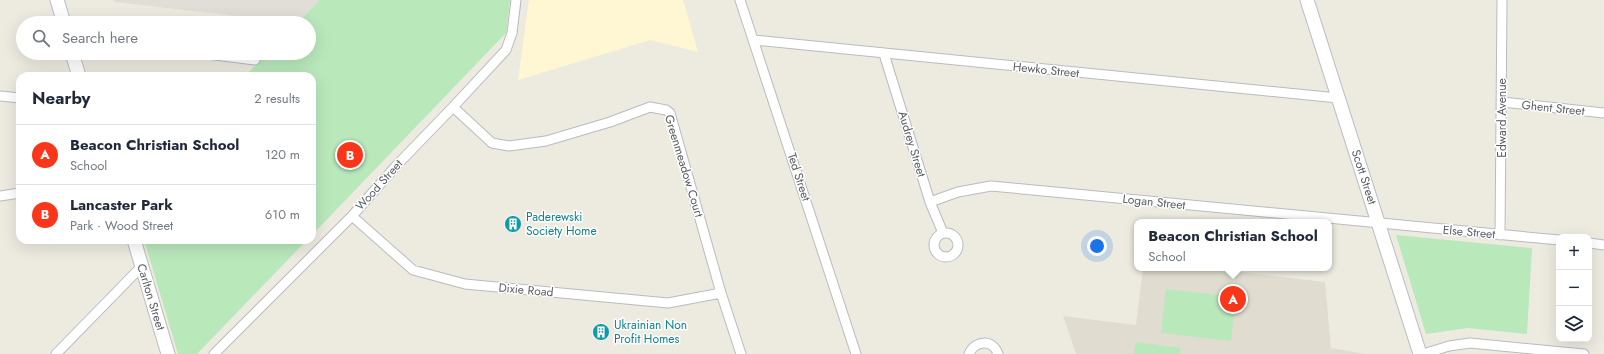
<!DOCTYPE html>
<meta charset="utf-8">
<style>
:root{--surface:#fff;--page:#f2f2f3;--text:#1f2937;--muted:#747a83;--line:#e0e1e3;--accent:#f9361a}
body{margin:0;font-family:Jost,sans-serif;background:var(--page);color:var(--text)}
.controls{position:absolute;right:12px;bottom:12px;display:grid;overflow:hidden;border-radius:8px;box-shadow:0 4px 16px #0002}
.controls button{width:36px;height:36px;display:grid;place-items:center;padding:0;border:0;border-bottom:1px solid var(--line);background:var(--surface);color:var(--text);font:20px sans-serif}
.you{position:absolute;left:1097px;top:246px;width:14px;height:14px;margin:-10px;border:3px solid #fff;border-radius:50%;background:#1a73e8;box-shadow:0 0 0 6px #1a73e833}
.badge{display:grid;place-items:center;width:26px;height:26px;border-radius:50%;background:var(--accent);color:#fff;font-size:13px;font-weight:700}
.pin{position:absolute;translate:-50% -50%;border:2px solid #fff;box-shadow:0 1px 4px #0006}
.popup{position:absolute;left:1134px;top:219px;width:198px;height:52px;box-sizing:border-box;display:grid;place-content:center;border-radius:8px;background:var(--surface);filter:drop-shadow(0 1px 3px #0005);font-size:13px;white-space:nowrap;color:var(--muted)}
.popup b{font-size:15px;color:var(--text)}
.popup::after{content:'';position:absolute;left:50%;top:100%;margin-left:-8px;border:8px solid transparent;border-top-color:var(--surface)}
.list{margin:0;padding:0;list-style:none}
h2{display:flex;justify-content:space-between;align-items:center;height:52px;margin:0;padding:0 16px;font-size:17px}
h2 small{font-size:13px;font-weight:400;color:var(--muted)}
.list li{display:grid;grid-template-columns:26px 1fr auto;gap:12px;align-items:center;box-sizing:border-box;height:60px;padding:0 16px;border-top:1px solid var(--line)}
.list b{display:block;font-size:15px;white-space:nowrap}
.list p{margin:0;font-size:13px;white-space:nowrap;color:var(--muted)}
.list em{font-size:13px;font-style:normal;color:var(--muted)}
.icon{flex:none;width:22px;height:22px;fill:none;stroke:currentColor;stroke-width:2;stroke-linecap:round;stroke-linejoin:round}
.map{position:relative;flex:none;width:1604px;height:354px;overflow:hidden}
.search{position:absolute;background:var(--surface);box-shadow:0 4px 16px #0002;left:16px;top:16px;width:300px;height:44px;display:flex;align-items:center;gap:10px;box-sizing:border-box;padding:0 14px;border-radius:22px;color:var(--muted);font-size:15px}
.panel{position:absolute;background:var(--surface);box-shadow:0 4px 16px #0002;left:16px;top:72px;width:300px;height:172px;border-radius:12px}
.map>svg:first-child{display:block}
</style>
<div class="map">
<svg width="1604" height="354" viewBox="0 0 1604 354">
<rect width="100%" height="100%" fill="#edebe0"/>
<path fill="#fff7d3" d="M529 0H683L698 52 650 40 518 80Z"/>
<path fill="#e1ded8" d="M113 0H320L297 23 114 2Z"/>
<path fill="#e0ddd0" d="M1143 268H1207L1325 282 1331 348 1366 354H1076L1063 316 1136 325Z"/>
<path fill="#b9e8bb" d="M320 0H510L506 33 312 235V76H245L267 53H309V23H297Z
M1396 235 1532 248 1527 334 1468 328 1426 334Z
M144 240H307L197 354H178Z
M1166 289 1236 297 1231 341 1161 333Z
M1136 342 1181 348 1180 354H1134Z"/>
<g fill="none" stroke-linecap="round" stroke-linejoin="round">
<g stroke="#b8bbc0" stroke-width="11">
<path id="minor" d="M740 0 856 354
M754 40 1338 98
M199 53 255 60
M884 54 930 202 943 233
M0 96 20 98
M1502 102 1604 113
M453 107 492 143 509 146 546 141 610 122 650 107 666 110 670 113 721 293 741 354
M0 196 20 193
M930 202 958 192 991 186 1559 240
M352 216 413 270 465 284 668 303 721 293
M934 245a12 12 0 1 1 24 0a12 12 0 1 1-24 0Z
M1500 235 1502 0
M1589 243 1604 245
M56 354 142 266
M214 354 352 216 396 166 453 107 506 50 512 33 516 0
M969 354C975 340 993 339 998 354
M1423 354 1449 346 1470 343 1584 354"/>
</g>
<g stroke="#b9bcc3" stroke-width="15">
<path id="secondary" d="M57 0 64 23
M1307 0 1420 354
M72 53 79 76
M134 240 168 354"/>
</g>
<use href="#minor" stroke="#fff" stroke-width="9"/>
<use href="#secondary" stroke="#fff" stroke-width="13"/>
</g>
<defs>
<g id="building-disc" transform="scale(0.9)"><circle r="9.5" fill="#0f9aa8" stroke="#fff"/><path d="M-4-6H4V6H1V3H-1V6H-4ZM-2.5-4.3h1.7v1.8h-1.7ZM.8-4.3h1.7v1.8H.8ZM-2.5-1h1.7V.8h-1.7ZM.8-1h1.7V.8H.8Z" fill="#fff"/></g>
</defs>
<g fill-rule="evenodd">
<use href="#building-disc" x="513" y="224"/>
<use href="#building-disc" x="601" y="332"/>
</g>
<g text-anchor="middle" dominant-baseline="central" stroke-width="3" stroke-linejoin="round" paint-order="stroke">
<g font-size="12" fill="#595d62" stroke="#fff">
<text transform="translate(1046 70) rotate(6)">Hewko Street</text>
<text transform="translate(1553 108) rotate(6)">Ghent Street</text>
<text transform="translate(1502 118) rotate(-90)">Edward Avenue</text>
<text transform="translate(912 144) rotate(73)">Audrey Street</text>
<text transform="translate(684 166) rotate(73)">Greenmeadow Court</text>
<text transform="translate(799 177) rotate(72)">Ted Street</text>
<text transform="translate(1364 177) rotate(72)">Scott Street</text>
<text transform="translate(379 185) rotate(-48)">Wood Street</text>
<text transform="translate(1154 202) rotate(6)">Logan Street</text>
<text transform="translate(1469 232) rotate(5)">Else Street</text>
<text transform="translate(526 290) rotate(5)">Dixie Road</text>
<text transform="translate(151 297) rotate(73)">Carlton Street</text>
</g>
<g font-size="12" fill="#0d838f" stroke="#fff" text-anchor="start">
<text x="526" y="217">Paderewski<tspan x="526" dy="14">Society Home</tspan></text>
<text x="614" y="325">Ukrainian Non<tspan x="614" dy="14">Profit Homes</tspan></text>
</g>
</g>
</svg>
<div class="controls">
<button>+</button>
<button>−</button>
<button><svg class="icon" aria-label="layers" viewBox="0 0 24 24"><path d="M12 4l9 5-9 5-9-5zM3 14l9 5 9-5"/></svg></button>
</div>
<div class="you"></div>
<div class="pin badge" style="left:1233px;top:299px">A</div>
<div class="popup"><b>Beacon Christian School</b>School</div>
<div class="pin badge" style="left:350px;top:155px">B</div>
<div class="search"><svg class="icon" aria-label="search" viewBox="0 0 24 24"><circle cx="10" cy="10" r="6"/><path d="M15 15l6 6"/></svg>Search here</div>
<section class="panel">
<h2>Nearby<small>2 results</small></h2>
<ul class="list">
<li><span class="badge">A</span><div><b>Beacon Christian School</b><p>School</p></div><em>120 m</em></li>
<li><span class="badge">B</span><div><b>Lancaster Park</b><p>Park · Wood Street</p></div><em>610 m</em></li>
</ul>
</section>
</div>
